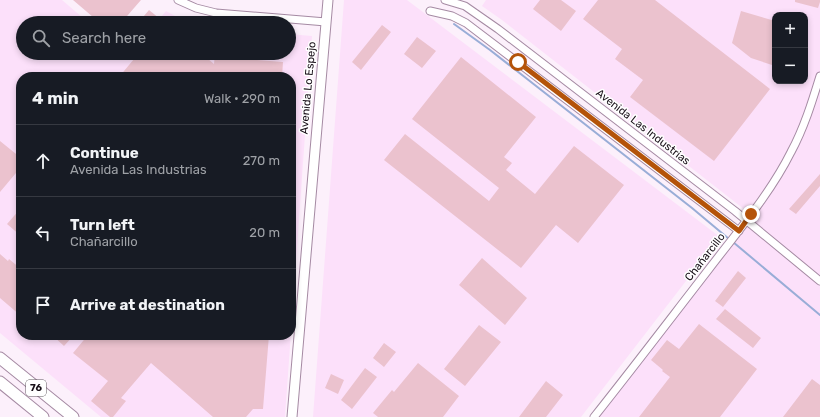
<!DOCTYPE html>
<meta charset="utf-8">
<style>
:root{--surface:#171b24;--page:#242831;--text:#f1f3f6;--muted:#9ea1a6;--line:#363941}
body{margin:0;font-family:Rubik,sans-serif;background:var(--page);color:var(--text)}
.controls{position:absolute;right:12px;top:12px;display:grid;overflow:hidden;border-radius:8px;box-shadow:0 2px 6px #0003}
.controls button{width:36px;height:36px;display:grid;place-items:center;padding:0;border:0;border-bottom:1px solid var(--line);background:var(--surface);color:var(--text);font:20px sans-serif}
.stop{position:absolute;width:12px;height:12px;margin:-9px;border:3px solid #b45309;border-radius:50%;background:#fff}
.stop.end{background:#b45309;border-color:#fff;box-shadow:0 1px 4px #0008}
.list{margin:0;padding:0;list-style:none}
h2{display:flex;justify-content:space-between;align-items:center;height:52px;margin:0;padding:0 16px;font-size:17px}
h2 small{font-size:13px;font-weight:400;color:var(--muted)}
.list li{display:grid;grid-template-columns:26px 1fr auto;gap:12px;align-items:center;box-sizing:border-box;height:72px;padding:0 16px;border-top:1px solid var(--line)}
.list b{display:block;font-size:15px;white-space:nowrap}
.list p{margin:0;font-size:13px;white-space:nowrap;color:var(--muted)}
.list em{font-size:13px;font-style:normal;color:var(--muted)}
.icon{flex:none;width:22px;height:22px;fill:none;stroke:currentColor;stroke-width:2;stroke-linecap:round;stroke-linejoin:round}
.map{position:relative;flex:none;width:820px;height:417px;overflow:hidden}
.search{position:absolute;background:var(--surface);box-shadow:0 2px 6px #0003;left:16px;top:16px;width:280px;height:44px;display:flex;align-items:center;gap:10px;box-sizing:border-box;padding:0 14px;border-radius:22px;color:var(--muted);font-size:15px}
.panel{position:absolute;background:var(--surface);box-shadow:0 2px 6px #0003;left:16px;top:72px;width:280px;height:268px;border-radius:16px}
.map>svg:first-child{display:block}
</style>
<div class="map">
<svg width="820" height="417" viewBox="0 0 820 417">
<rect width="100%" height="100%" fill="#fcf0fb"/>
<path fill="#fce0fa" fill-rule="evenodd" d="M0 0H62L89 23H23V53H125L127 55 129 53H289V34L312 36 285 417H101L0 333ZM21 77H291V335H21Z
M344 0H407L720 237 581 417H313Z
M486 0H820V417H595L749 213 502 20 482 6ZM775 15H805V81H775Z
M166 11 186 22 190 23H156Z"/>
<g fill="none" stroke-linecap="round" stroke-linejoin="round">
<path stroke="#99add7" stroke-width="2" d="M454 24 490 50 692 208 729 239
M733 242 820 315"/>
</g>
<path fill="#ebc2ce" d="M73 0H141L121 23H100Z
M540 0H561L576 11 561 31 533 9Z
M598 0H655L770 89 714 161 630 97 643 80 615 59 622 49 583 19Z
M795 0H820V2L818 8 795 2Z
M149 10 165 23H138Z
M741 11 775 21V66L751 58 732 43Z
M382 25 391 32 361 70 352 62Z
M417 37 436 51 422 68 404 54Z
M127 53H201L214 64 215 53H233V58L283 62 282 77H119L134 59Z
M461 57 536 117 504 157 512 163 506 170 535 194 574 146 624 185 578 243 556 225 521 268 384 160 405 134 489 201 499 188 412 119Z
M0 141 21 158V167L0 192Z
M820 174V186L796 214 789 209Z
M21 208V236L7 224Z
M0 254 8 261 9 259 21 269V316L0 298Z
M482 258 527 298 505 325 459 285Z
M738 271 746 278 723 307 715 301Z
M725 309 761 338 753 348 716 319Z
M699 324 757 369 720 417H639L670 377 662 371 663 370 651 360 667 340 679 349Z
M479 325 501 342 465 386 444 369Z
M52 335H74L64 346Z
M88 335H269L263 409H253L246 417H213L151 363 121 398 126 401 113 417H110L91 401 108 381 73 353Z
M384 343 396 352 384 367 373 358Z
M418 363 459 396 443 417H378L373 413 392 390 394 392Z
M365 368 377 377 352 409 341 400Z
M331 374 344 380 338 394 325 388Z
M812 379 820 385V417H783Z
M546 381 563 395 546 417H519Z"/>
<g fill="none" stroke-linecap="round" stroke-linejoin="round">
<g stroke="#a58aa3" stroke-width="9">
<path id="minor" d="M178 0 196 8 216 13 326 22
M445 0 465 6 498 29 735 211 820 281
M430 11 452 16 466 23 739 231
M594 417C633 368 671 318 709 269 738 231 770 194 791 152 804 128 812 102 820 76"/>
</g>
<g stroke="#a58aa3" stroke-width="11">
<path id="secondary" d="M292 417 328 0"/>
</g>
<g stroke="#a58aa3" stroke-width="13">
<path id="primary" d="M0 358 73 417
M0 382 43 417"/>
</g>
<use href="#minor" stroke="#fff" stroke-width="7"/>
<use href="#secondary" stroke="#fff" stroke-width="9"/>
<use href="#primary" stroke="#fff" stroke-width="11"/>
</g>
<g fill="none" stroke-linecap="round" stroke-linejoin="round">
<path stroke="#b45309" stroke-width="5" d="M518 62 739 231 751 214"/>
</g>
<g text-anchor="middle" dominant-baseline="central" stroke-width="3" stroke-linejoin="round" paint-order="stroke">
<rect fill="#fff" stroke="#5d575d" stroke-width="1" x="26" y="380" width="20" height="16" rx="3"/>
<g font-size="10" font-weight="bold" fill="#180f18">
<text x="36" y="388">76</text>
</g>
<g font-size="11" fill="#180f18" stroke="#fff">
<text transform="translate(308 88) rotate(-85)">Avenida Lo Espejo</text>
<text transform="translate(643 127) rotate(38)">Avenida Las Industrias</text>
<text transform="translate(705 257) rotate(-52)">Chañarcillo</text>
</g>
</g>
</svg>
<div class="controls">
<button>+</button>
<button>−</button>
</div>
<div class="stop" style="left:518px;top:62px"></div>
<div class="stop end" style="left:751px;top:214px"></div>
<div class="search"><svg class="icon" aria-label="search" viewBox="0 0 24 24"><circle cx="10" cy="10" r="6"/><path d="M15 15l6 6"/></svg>Search here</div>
<section class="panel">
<h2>4 min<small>Walk · 290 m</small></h2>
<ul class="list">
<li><svg class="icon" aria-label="ahead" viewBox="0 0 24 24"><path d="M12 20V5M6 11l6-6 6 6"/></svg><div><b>Continue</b><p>Avenida Las Industrias</p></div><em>270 m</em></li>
<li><svg class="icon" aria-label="left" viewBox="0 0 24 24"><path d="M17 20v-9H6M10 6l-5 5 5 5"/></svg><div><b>Turn left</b><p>Chañarcillo</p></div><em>20 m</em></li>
<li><svg class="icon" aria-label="arrive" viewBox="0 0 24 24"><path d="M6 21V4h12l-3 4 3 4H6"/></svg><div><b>Arrive at destination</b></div></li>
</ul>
</section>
</div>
